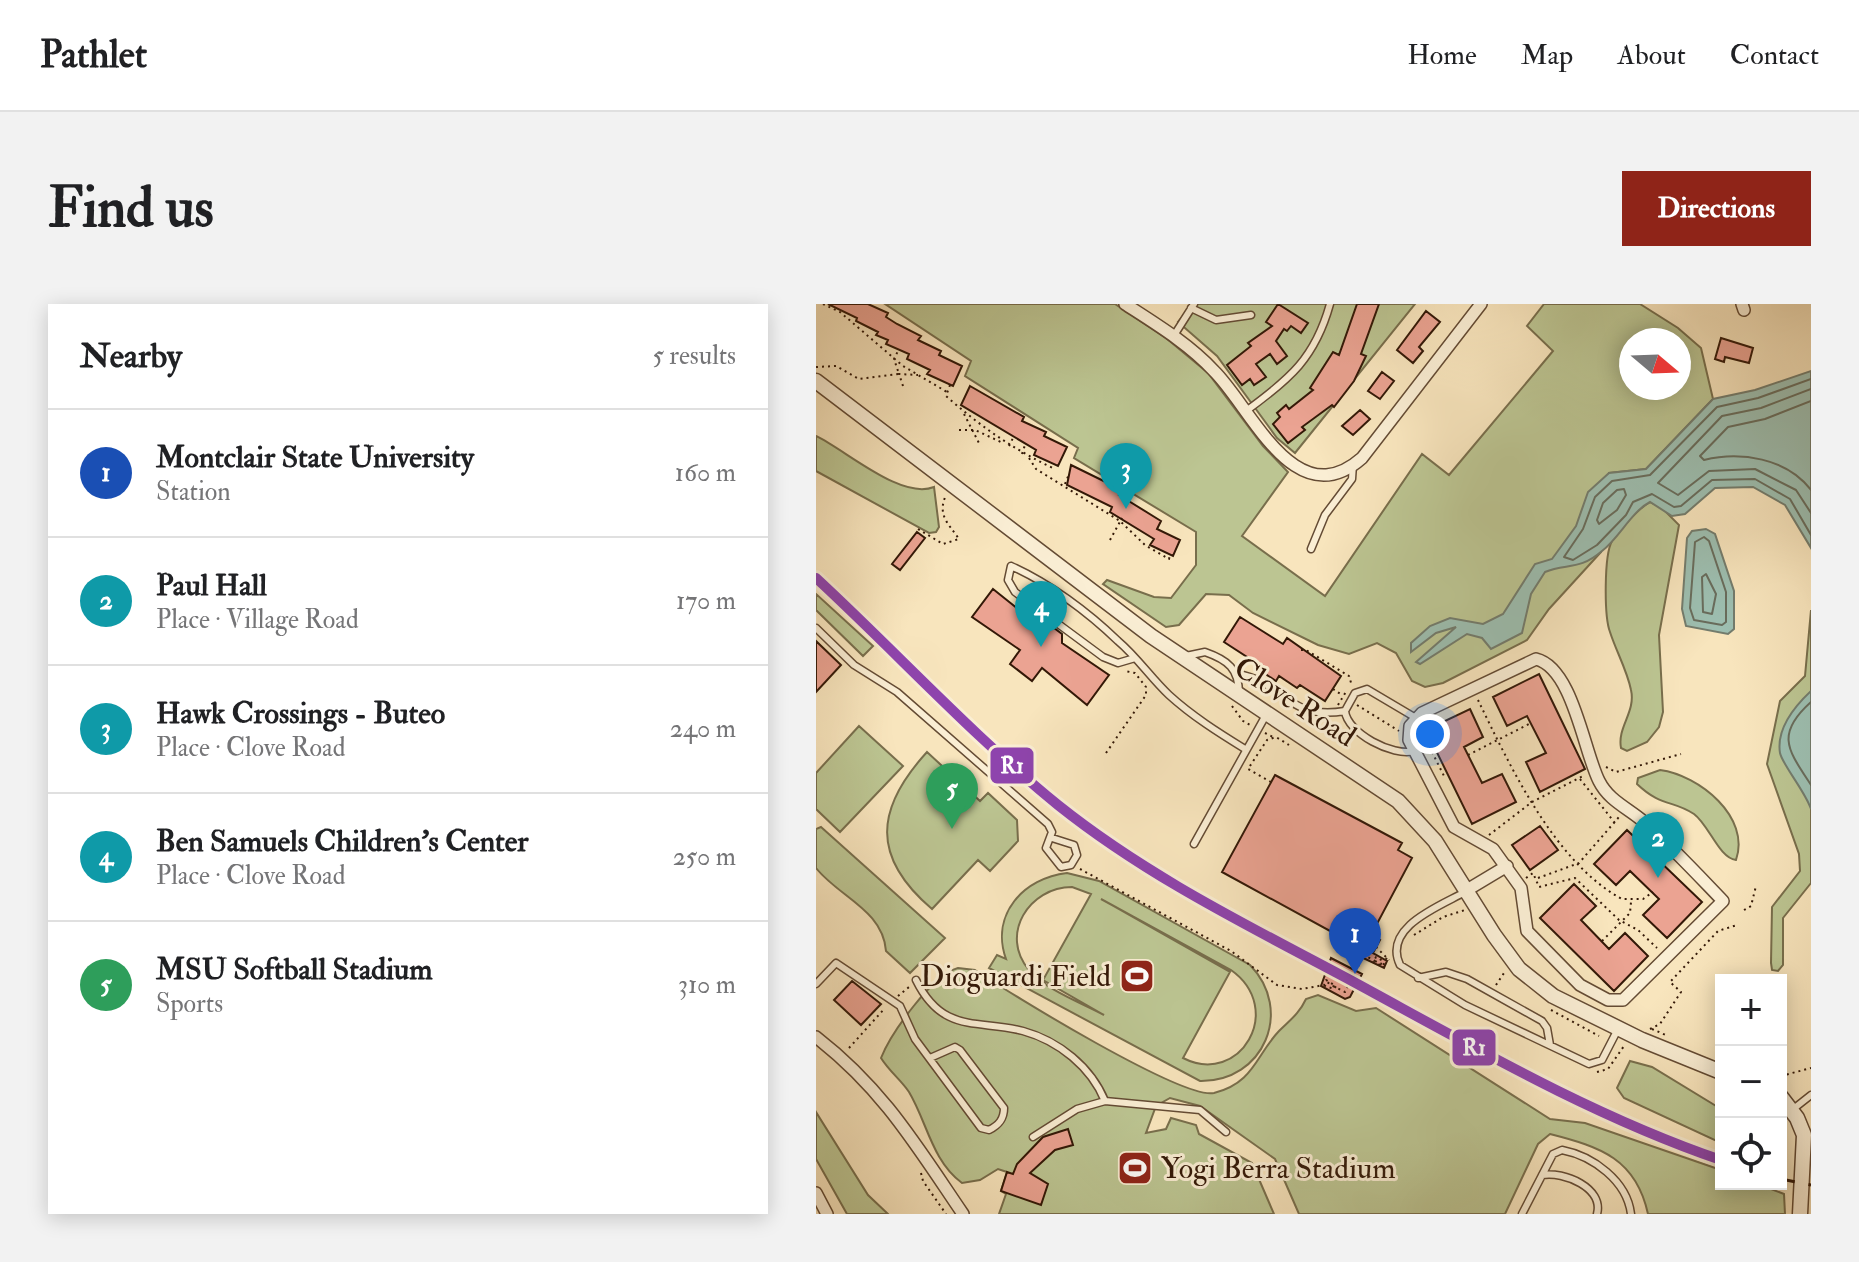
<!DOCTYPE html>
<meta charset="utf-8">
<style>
:root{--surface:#fff;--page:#f2f2f2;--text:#202124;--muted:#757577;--line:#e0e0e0;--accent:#8f2418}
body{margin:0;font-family:"IM FELL Double Pica",serif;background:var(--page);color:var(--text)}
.controls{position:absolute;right:24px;bottom:24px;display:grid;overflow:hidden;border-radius:0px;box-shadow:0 4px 20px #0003}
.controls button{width:72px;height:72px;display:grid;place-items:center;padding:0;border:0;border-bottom:2px solid var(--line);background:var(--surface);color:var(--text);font:40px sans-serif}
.compass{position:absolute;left:803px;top:24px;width:72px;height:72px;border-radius:50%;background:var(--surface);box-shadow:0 4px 20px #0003;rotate:109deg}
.you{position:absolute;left:614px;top:430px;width:28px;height:28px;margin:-20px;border:6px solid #fff;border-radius:50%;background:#1a73e8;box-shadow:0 0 0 12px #1a73e833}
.badge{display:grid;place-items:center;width:52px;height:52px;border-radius:50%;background:var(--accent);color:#fff;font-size:26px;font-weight:700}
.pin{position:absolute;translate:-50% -66px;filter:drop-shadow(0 2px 4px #0008)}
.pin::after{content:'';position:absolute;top:42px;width:28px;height:24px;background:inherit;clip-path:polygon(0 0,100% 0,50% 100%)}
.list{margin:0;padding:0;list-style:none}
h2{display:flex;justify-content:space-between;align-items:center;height:104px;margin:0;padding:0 32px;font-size:34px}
h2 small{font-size:26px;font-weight:400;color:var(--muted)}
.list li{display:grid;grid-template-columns:52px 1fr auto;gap:24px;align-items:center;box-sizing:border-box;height:128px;padding:0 32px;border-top:2px solid var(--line)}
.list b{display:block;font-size:30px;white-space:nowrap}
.list p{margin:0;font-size:26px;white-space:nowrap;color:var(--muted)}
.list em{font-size:26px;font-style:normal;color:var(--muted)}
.icon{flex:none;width:44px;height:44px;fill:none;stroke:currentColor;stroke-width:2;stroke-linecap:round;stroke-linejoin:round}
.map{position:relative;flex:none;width:995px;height:910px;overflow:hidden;border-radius:0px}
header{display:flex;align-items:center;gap:48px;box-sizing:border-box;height:112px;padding:0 40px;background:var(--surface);border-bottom:2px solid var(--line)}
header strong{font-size:38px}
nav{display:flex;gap:44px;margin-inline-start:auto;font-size:28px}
.intro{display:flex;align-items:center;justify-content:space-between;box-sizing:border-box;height:192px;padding:0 48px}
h1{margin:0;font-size:56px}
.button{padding:20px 36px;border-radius:0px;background:var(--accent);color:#fff;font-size:28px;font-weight:700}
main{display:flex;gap:48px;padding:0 48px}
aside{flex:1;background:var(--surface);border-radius:0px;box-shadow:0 4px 20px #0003}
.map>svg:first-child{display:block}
</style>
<header>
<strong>Pathlet</strong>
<nav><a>Home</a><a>Map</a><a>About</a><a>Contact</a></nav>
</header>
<div class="intro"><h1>Find us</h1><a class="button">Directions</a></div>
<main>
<aside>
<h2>Nearby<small>5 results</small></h2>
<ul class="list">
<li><span class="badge" style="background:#1a4fb4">1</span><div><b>Montclair State University</b><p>Station</p></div><em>160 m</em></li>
<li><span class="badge" style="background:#0f9aa8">2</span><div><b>Paul Hall</b><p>Place · Village Road</p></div><em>170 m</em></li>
<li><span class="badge" style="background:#0f9aa8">3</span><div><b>Hawk Crossings - Buteo</b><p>Place · Clove Road</p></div><em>240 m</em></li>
<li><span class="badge" style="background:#0f9aa8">4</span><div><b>Ben Samuels Children's Center</b><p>Place · Clove Road</p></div><em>250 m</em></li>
<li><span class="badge" style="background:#2e9e5b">5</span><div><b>MSU Softball Stadium</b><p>Sports</p></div><em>310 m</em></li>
</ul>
</aside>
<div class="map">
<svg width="995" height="910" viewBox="0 0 995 910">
<rect width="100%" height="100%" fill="#f8e5bd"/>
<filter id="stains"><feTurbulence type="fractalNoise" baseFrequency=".0025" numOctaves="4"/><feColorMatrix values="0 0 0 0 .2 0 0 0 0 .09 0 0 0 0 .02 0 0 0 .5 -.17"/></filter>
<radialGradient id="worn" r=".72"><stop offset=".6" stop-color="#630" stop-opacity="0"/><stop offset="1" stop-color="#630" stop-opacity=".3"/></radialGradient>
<path fill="#bcc592" stroke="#786e4c" stroke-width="2" fill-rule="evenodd" d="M69 0H299L350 34 392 69 447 142 472 168 426 232 509 292 606 150 633 171 737 47 711 22 728 0H824L862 24 885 44 897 95 830 165 793 169 785 248 733 305 711 336 627 379 609 383 596 377 580 349 561 339 533 350 502 341 437 309 413 291 390 290 363 321 350 323 287 280 291 276 338 293 355 294 380 261V228L258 154 262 144 149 72 155 57ZM815 36H863V84H815Z
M377 0H599L479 149 461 134 401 52 362 18Z
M0 132C31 147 85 196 118 183L123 223 120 228 113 229 0 167Z
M834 198 845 203 863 221 843 331 847 408 843 423 831 438 811 447 805 444C801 423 820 408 815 386 811 366 800 347 794 328 788 312 788 251 796 237 803 226 824 203 834 198Z
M0 290 57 342 47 352 0 306Z
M995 306V579L967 614V661L962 667 956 666 955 659 956 603 984 567 983 550 951 460 964 397 989 372Z
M43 422 87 462 24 528 0 505V469Z
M111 448 164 497 172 489 201 516 202 537 174 567 162 556 116 605C55 553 59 505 111 448Z
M844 466C883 471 935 513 920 556 903 554 893 521 878 510 857 496 845 503 821 480L822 474Z
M5 523 129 634 94 669 70 647C67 606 23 593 0 564V525Z
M251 569 283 577 434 661C478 706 448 778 384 777L173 664 181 651 190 655C174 610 208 574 251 569ZM256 583 275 590 227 676 288 711C266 699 230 686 213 666 183 631 213 583 256 583ZM285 595 415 666C470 705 424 783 367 754L414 668Z
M142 664 159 666C193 689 367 796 398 789 438 779 440 751 463 727 474 716 483 710 490 695L502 691 540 707 560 704 734 815 769 819 905 866V880H942L968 890 969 910H832C820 855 785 843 734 830L722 840 689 910H483L459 855 384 802 354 794 340 802 330 829 350 825 355 814 380 821 383 830 436 859 458 910H183L190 890 185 887 191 868 182 865 164 876 146 879C116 857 111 818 93 788 85 776 73 767 65 754 75 729 116 671 142 664Z
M814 757 836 763 905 805V839L808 794 801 784Z
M0 808 52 891 72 910H31L0 855Z"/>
<path fill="#9dbfb1" stroke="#737c6d" stroke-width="2" d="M995 67V244L969 201 937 183 899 184 869 210 856 212 834 198C815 208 804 233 786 247 763 267 750 259 729 268L715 290 706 329 675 345 666 334 651 330 604 360 600 358 640 323 620 329 595 348V339L614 322 634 314 667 320 687 310 719 260 736 255 760 222 772 188 793 169 830 165 897 95 939 86Z
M890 225 899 230 918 287V325L912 330 870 322 866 305 871 234 876 227Z
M995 387V505C989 487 966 460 964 449 960 424 979 402 995 387Z"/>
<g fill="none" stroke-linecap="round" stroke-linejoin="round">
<path stroke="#686c5c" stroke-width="2" d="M995 75 942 94 901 103 834 171 796 177 779 193 767 225 748 253 757 256 781 241 810 211 817 198 836 190 858 203 865 202 896 176 939 175 974 195 995 231
M995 85 945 104 906 112 842 179 862 191 893 167 939 165 980 186 995 209
M995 97 949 115 912 123 884 152 888 156C924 147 971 154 995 186
M801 186 808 185 810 191 801 206 783 220 781 216 787 199Z
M888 233 893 237 910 288V318L906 321 878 316 874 304 879 238Z
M890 270 900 290 896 310 887 308 886 273Z
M995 398C958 431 973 447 995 481"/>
</g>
<path fill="#eba392" stroke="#331807" stroke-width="2" d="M12 0H52L72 9 70 13 81 20 105 32 102 36 125 47 123 51 146 62 137 82 111 70 114 66 91 55 93 50 70 40 72 36 60 31 62 28 40 17 41 14Z
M462 0 492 19 485 29 475 22 471 27 468 25 460 37 471 52 461 60 454 50 440 60 450 73 438 81 434 75 426 81 411 61 435 42 432 39 456 22 450 18Z
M541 0H563L545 50 550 52 538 77 518 103 516 101 486 123 489 126 472 139 457 120 464 113 461 109 470 101 473 105 497 86 494 84 517 48 523 51Z
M610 7 624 18 603 43 607 47 597 59 581 46Z
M905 34 937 44 933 59 909 53 908 58 899 55Z
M566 68 578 77 564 95 552 87Z
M154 82 208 113 206 117 230 128 228 132 251 143 242 162 218 151 220 146 145 101Z
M544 106 554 115 537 131 526 122Z
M255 161 306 186 303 191 345 217 341 225 364 236 357 252 334 241 338 235 294 208 296 203 251 181Z
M101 228 109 234 84 266 76 260Z
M177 285 222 321 230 318 246 330V339L293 371 271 401 226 364 216 377 194 360 204 346 156 313Z
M424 313 467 340 471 334 525 372 509 397 484 381 481 384 463 372 460 377 448 369 451 366 408 338Z
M0 337 25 361 0 388Z
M723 370 769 465 724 488 710 458 730 449 711 412 691 422 677 393Z
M654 405 667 433 648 443 666 479 686 470 700 498 656 520 610 426Z
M459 471 586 539 582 546 596 554 555 631 564 636 557 649 571 657 568 664 543 652 547 645 406 568Z
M724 522 742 546 714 566 696 541Z
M811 526 886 598 851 634 827 611 843 595 814 567 800 581 778 560Z
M758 580 780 602 765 616 793 645 809 629 832 652 798 687 724 614Z
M515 654 546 670 534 693 529 695 505 682Z
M36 677 65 700 45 721 18 696Z
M252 825 257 841 239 846 214 869 232 880 225 901 185 887 191 868 197 870 201 860 227 833Z"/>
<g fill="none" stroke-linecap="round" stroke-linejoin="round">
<g stroke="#644b34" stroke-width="9">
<path id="service" d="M375 4 400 16 435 11
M357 33 378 0
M430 107C474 75 499 54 514 0
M495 245 509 211 536 175 537 160
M0 324 38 361 81 388 232 520 236 528 230 544 245 563 255 561 261 551 258 541 236 534
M370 352 389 348C412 356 423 365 423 390
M319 354 302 359 287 353 199 288 192 276 195 262C233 279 272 308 302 337 321 353 335 374 353 391 376 412 403 429 429 445
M421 370C468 377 470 417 529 407
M598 447C577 453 531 429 529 407L539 389 551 385 600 414
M378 540 450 411
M649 588C624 602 566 623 584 661L649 701 773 760 786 756 802 725
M602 674 630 668 651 675 726 717 731 724 734 741
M100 676C127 731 163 715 207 727 243 737 275 763 289 797L384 806 410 828
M0 680 20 659 84 702 99 735 165 824 173 826C183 821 188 815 188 804L144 746 139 743 114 754
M976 806 995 791
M217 833 261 805 289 797
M726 871C748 867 788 884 781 910
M706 910 737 850 746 846C777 852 811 877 815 910"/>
</g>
<g stroke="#644b34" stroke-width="14">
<path id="minor" d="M309 0C340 20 373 40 398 67 435 103 479 213 546 154L665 0
M926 0 928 6
M720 355C757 364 768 448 783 477 793 497 812 504 828 518 856 543 881 570 907 597L807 696H792L764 681 711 627 705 584 677 545 638 523 593 436 594 422 606 409Z
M651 586 691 562
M0 733C67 785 100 841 147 910
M0 889 11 910"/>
</g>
<g stroke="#644b34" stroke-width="17">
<path id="tertiary" d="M0 77 335 332 582 497 619 537 678 631 703 665 737 692 826 736 905 768
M965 793 981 814 988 831 984 910"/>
</g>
<path stroke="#331807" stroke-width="2" stroke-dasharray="2 4" stroke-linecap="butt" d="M7 0 24 8 87 62 131 88
M0 63 20 62 43 75 83 70 78 55 83 45
M134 81 130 92C164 122 198 146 239 165
M87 82 83 70 102 71
M148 110 164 141
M143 126H159L187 139
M193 142 198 132
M206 150 209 141
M213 154 220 165 304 217 329 241 353 255 354 251
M249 180 253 170
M102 225 127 240 143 235C132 219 121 211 130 191
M294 236 306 214
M485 346H490L533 372 536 382
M517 385 526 391
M662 396C694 462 739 559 806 595H827L837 588
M522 401 531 386
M541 401 583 427
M416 402 427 417 436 422
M449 429 457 433
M612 448 615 446 629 474
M290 449 330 391V383L319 369 309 367
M652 451 715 419
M790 463 800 468 865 450
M764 475 799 519
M455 478 432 465 451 436 460 433 473 441
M673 531 716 498 769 471
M264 565 415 647 461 681 486 685 508 681 510 676 520 682 518 685 509 682 511 678 517 682
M710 574 717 569 723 583 759 574 803 616 822 626 841 644
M722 574 763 559 803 513
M928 606 935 602 940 582
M598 631 627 613 649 606
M786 637 814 609 815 598
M560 643 573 656
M559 657 565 660 567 657 560 653 557 658 567 662 571 653
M680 681 690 666
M82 692 93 683
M735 706 783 732
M834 725 844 720 865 688 854 678 902 627 921 621
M836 725 852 732
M33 744 69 704
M781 768 792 765 808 742
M965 772 995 764
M105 869 107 877 130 910"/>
<use href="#service" stroke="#faeed4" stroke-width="6"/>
<use href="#minor" stroke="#faeed4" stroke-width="11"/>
<use href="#tertiary" stroke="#faeed4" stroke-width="14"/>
<path stroke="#331807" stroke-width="3" stroke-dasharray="14 14" stroke-linecap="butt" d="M0 274C81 349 156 431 242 501 332 573 435 623 536 677 656 742 776 812 905 856
M965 875 995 881"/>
<path stroke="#331807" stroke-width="2" stroke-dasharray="2 4" stroke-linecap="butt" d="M517 682 529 688 548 651 559 657"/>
<g stroke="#faeed4" stroke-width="16">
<path id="rail-1" d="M0 274C81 349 156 431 242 501 332 573 435 623 536 677 656 742 776 812 905 856"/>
</g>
<use href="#rail-1" stroke="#8e44ad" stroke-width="10"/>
</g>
<defs>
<g id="stadium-square" transform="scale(1.8)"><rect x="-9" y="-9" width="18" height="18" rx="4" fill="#8f2418" stroke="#faeed4"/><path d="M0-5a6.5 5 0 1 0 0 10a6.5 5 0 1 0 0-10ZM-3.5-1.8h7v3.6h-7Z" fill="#fff"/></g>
</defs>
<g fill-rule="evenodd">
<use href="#stadium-square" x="321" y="672"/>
<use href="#stadium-square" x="319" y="864"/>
</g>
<g text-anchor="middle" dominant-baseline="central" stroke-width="6" stroke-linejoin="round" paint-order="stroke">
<g font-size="30" fill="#331807" stroke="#faeed4">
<text transform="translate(479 398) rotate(33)">Clove Road</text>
</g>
<g font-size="30" fill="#331807" stroke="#faeed4" text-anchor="end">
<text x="295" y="672">Dioguardi Field</text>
<text x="345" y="864" text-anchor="start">Yogi Berra Stadium</text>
</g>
</g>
<g stroke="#faeed4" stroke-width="3">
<rect x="173" y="442" width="46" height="39" rx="8" fill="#8e44ad"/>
<rect x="635" y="724" width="46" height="39" rx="8" fill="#8e44ad"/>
</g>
<g font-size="22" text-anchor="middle" font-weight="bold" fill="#fff">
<text x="196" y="469">R1</text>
<text x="658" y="751">R1</text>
</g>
<rect width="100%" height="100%" filter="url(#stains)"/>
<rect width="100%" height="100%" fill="url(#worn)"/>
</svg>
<div class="controls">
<button>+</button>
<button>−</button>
<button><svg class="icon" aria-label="locate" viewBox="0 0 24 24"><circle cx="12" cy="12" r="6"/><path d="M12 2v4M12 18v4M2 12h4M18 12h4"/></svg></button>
</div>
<svg class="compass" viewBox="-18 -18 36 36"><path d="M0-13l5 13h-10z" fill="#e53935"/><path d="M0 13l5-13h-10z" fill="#757577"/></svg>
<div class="you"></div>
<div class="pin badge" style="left:539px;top:670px;background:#1a4fb4">1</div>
<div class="pin badge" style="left:842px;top:574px;background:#0f9aa8">2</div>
<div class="pin badge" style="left:310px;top:205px;background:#0f9aa8">3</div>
<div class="pin badge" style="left:225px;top:343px;background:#0f9aa8">4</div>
<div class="pin badge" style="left:136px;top:525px;background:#2e9e5b">5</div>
</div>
</main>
